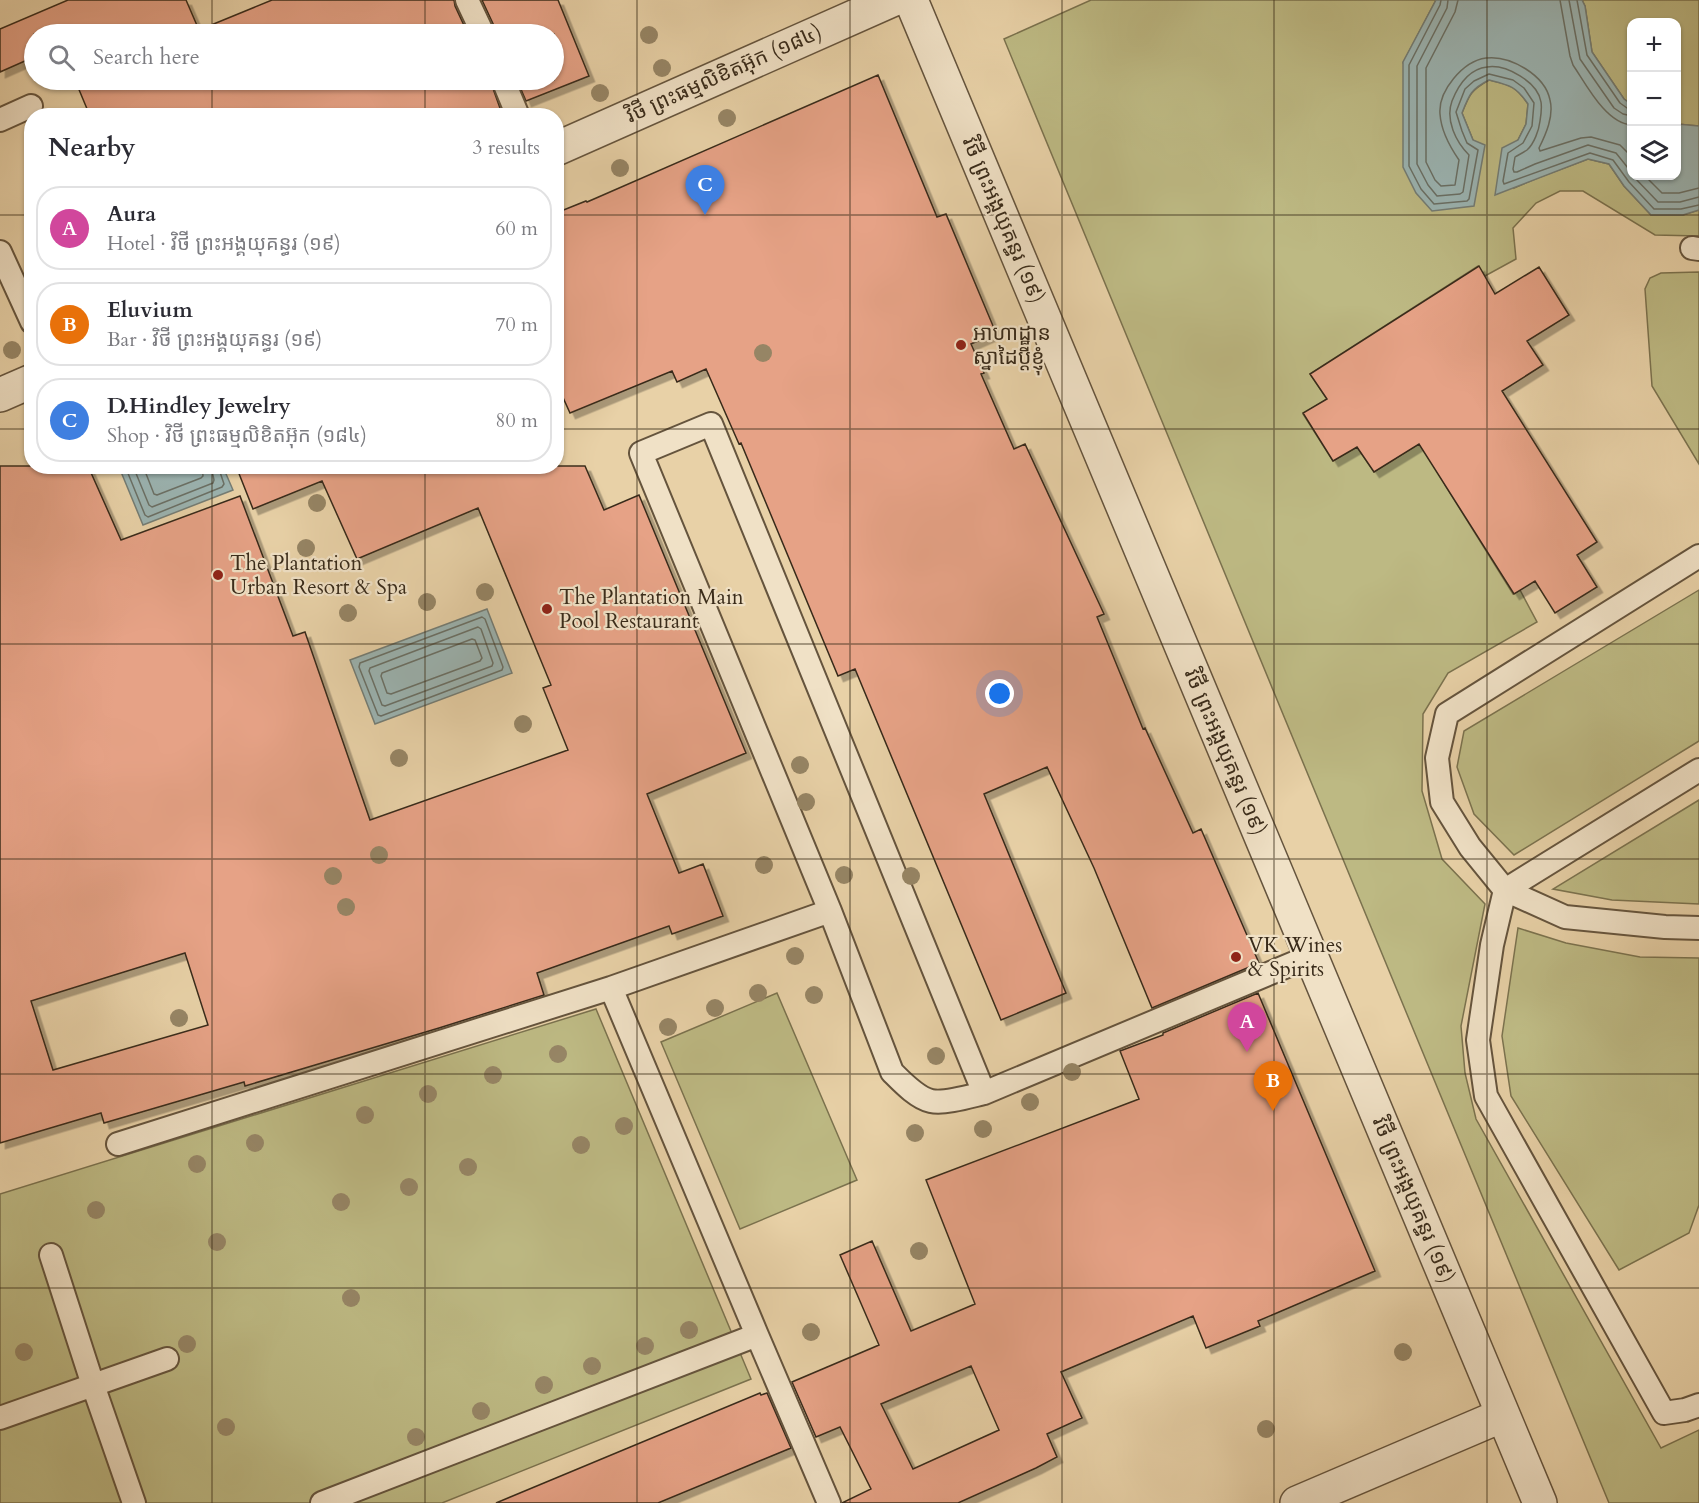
<!DOCTYPE html>
<meta charset="utf-8">
<style>
:root{--surface:#fff;--page:#f2f2f3;--text:#2b2b33;--muted:#7c7c81;--line:#e1e1e2;--accent:#2563eb}
body{margin:0;font-family:Cardo,"Noto Sans Khmer",serif;background:var(--page);color:var(--text)}
.controls{position:absolute;right:18px;top:18px;display:grid;overflow:hidden;border-radius:12px;box-shadow:0 2px 4px #0004}
.controls button{width:54px;height:54px;display:grid;place-items:center;padding:0;border:0;border-bottom:2px solid var(--line);background:var(--surface);color:var(--text);font:30px sans-serif}
.you{position:absolute;left:1000px;top:694px;width:21px;height:21px;margin:-15px;border:4px solid #fff;border-radius:50%;background:#1a73e8;box-shadow:0 0 0 9px #1a73e833}
.badge{display:grid;place-items:center;width:39px;height:39px;border-radius:50%;background:var(--accent);color:#fff;font-size:20px;font-weight:700}
.pin{position:absolute;translate:-50% -50px;filter:drop-shadow(0 2px 3px #0008)}
.pin::after{content:'';position:absolute;top:32px;width:21px;height:18px;background:inherit;clip-path:polygon(0 0,100% 0,50% 100%)}
.list{margin:0;padding:0;list-style:none}
h2{display:flex;justify-content:space-between;align-items:center;height:78px;margin:0;padding:0 24px;font-size:26px}
h2 small{font-size:20px;font-weight:400;color:var(--muted)}
.list li{display:grid;grid-template-columns:39px 1fr auto;gap:18px;align-items:center;box-sizing:border-box;height:84px;margin:0 12px 12px;padding:0 12px;border:2px solid var(--line);border-radius:24px}
.list b{display:block;font-size:22px;white-space:nowrap}
.list p{margin:0;font-size:20px;white-space:nowrap;color:var(--muted)}
.list em{font-size:20px;font-style:normal;color:var(--muted)}
.icon{flex:none;width:33px;height:33px;fill:none;stroke:currentColor;stroke-width:2;stroke-linecap:round;stroke-linejoin:round}
.map{position:relative;flex:none;width:1699px;height:1503px;overflow:hidden}
.search{position:absolute;background:var(--surface);box-shadow:0 2px 4px #0004;left:24px;top:24px;width:540px;height:66px;display:flex;align-items:center;gap:15px;box-sizing:border-box;padding:0 21px;border-radius:33px;color:var(--muted);font-size:22px}
.panel{position:absolute;background:var(--surface);box-shadow:0 2px 4px #0004;left:24px;top:108px;width:540px;height:366px;border-radius:24px}
.map>svg:first-child{display:block}
</style>
<div class="map">
<svg width="1699" height="1503" viewBox="0 0 1699 1503">
<defs>
<filter id="shadow"><feDropShadow dx="5.5" dy="5.5" stdDeviation="0" flood-color="#0004"/></filter>
</defs>
<rect width="100%" height="100%" fill="#e8d1a7"/>
<filter id="stains"><feTurbulence type="fractalNoise" baseFrequency=".00333" numOctaves="4"/><feColorMatrix values="0 0 0 0 .2 0 0 0 0 .09 0 0 0 0 .02 0 0 0 .5 -.17"/></filter>
<radialGradient id="worn" r=".72"><stop offset=".6" stop-color="#630" stop-opacity="0"/><stop offset="1" stop-color="#630" stop-opacity=".3"/></radialGradient>
<path fill="#bdb983" stroke="#7b724e" stroke-width="1.5" d="M1091 0H1436L1403 63 1473 140 1462 113C1469 95 1471 90 1489 80 1511 85 1515 85 1528 104L1526 124 1518 140 1514 188 1540 177 1588 159 1609 164 1624 186 1651 215H1683L1699 210V236L1655 235 1583 191H1560L1536 203 1513 228 1516 259 1485 276 1478 266 1310 374 1327 399 1303 414 1333 461 1357 447 1374 472 1428 438 1445 485 1513 594 1520 590 1537 622 1448 673 1423 714 1422 791 1442 859 1485 904 1461 1026 1465 1073 1476 1119 1661 1448 1699 1430V1503H1609L1004 39Z
M1582 0H1699V126L1677 124 1676 22H1632L1631 104 1624 99 1592 52 1585 6Z
M1699 272V464L1652 386 1645 289 1650 278 1661 273Z
M1699 590V741L1514 855 1474 814 1457 767 1464 731Z
M1699 800V904L1612 900 1553 889Z
M1518 928 1566 943 1640 957 1699 958V1205L1689 1233 1619 1270 1511 1096 1502 1036Z
M777 993 857 1180 740 1229 661 1042Z
M596 1009 751 1379 442 1503H0V1194Z"/>
<path fill="#9bb4b2" stroke="#747d75" stroke-width="1.5" d="M1436 0H1582L1585 6 1592 52 1624 99 1631 104 1632 176H1676L1677 124 1699 126V210L1683 215H1651L1624 186 1609 164 1588 159 1495 195 1502 148 1518 140 1526 124 1528 104C1516 86 1509 85 1489 80 1471 89 1469 95 1462 113L1473 140 1485 145 1474 206 1432 211 1416 193 1403 167V62Z
M119 467H223L233 490 143 525Z
M487 609 512 673 375 724 350 660Z"/>
<g fill="none" stroke-linecap="round" stroke-linejoin="round">
<path stroke="#6a7066" stroke-width="1.5" d="M1441 0 1440 5 1409 65V166L1421 189 1434 204 1467 201 1469 199 1478 150 1467 143 1462 131 1456 112 1465 89 1474 81 1489 74 1513 80 1524 88 1534 103 1532 126 1523 143 1508 153 1503 181 1504 184 1590 153 1613 160 1629 182 1654 209H1681L1699 205
M1448 0 1447 8 1417 66V164L1428 185 1437 196 1460 194 1463 192 1469 155C1456 142 1445 120 1452 101 1458 86 1469 69 1487 67 1506 64 1538 82 1541 102 1542 108 1541 115 1540 121 1539 130 1534 144 1527 150 1523 153 1518 155 1515 157L1513 169 1514 172H1517L1535 164 1588 145 1616 153 1632 173
M1458 0 1455 12 1426 68V162L1435 180 1441 186 1455 185 1459 160C1450 147 1441 130 1440 114 1438 91 1463 61 1486 58 1510 55 1545 75 1550 100 1554 116 1546 134 1539 148L1540 151 1581 138 1591 137 1620 145 1632 157
M1560 0 1570 56 1573 65C1586 84 1606 124 1632 125
M1569 0 1580 59 1614 108 1623 114 1632 116
M1577 0 1587 55 1620 103 1627 108H1632
M1633 176 1658 202H1680L1699 197
M1645 176 1662 193H1679L1699 188
M125 466 145 515 148 517 222 487 224 484 218 466
M133 466 149 505 152 507 213 483 214 480 211 466
M143 466 154 494 157 495 201 478 203 476 202 466
M482 617 485 619 503 667 502 670 381 716 378 715 359 667 360 663Z
M478 627 481 629 493 663 492 666 385 706 382 705 369 671 370 668Z
M472 639 475 640 482 658 480 661 391 694 387 693 381 676 382 673Z"/>
</g>
<path fill="#e6a286" stroke="#392b1a" stroke-width="1.5" fill-rule="evenodd" filter="url(#shadow)" d="M68 0H186L199 30 272 0H454L455 6 468 34H34V57L0 72V29Z
M482 0H558L589 76 526 101 517 80H554V34H496L495 28Z
M878 75 937 217 946 214 996 333 971 344 984 373 981 374 1014 449 1025 444 1104 614 1097 617 1143 729 1145 728 1193 833 1201 829 1259 963 1152 1008 1094 868 1047 767 984 794 1066 993 1001 1020 855 669 838 676 741 443 739 444 706 369 677 382 672 371 570 413 556 382V213L586 201 587 202Z
M75 80H490L501 111 490 116H90Z
M1479 266 1495 294 1539 267 1569 315 1527 341 1543 365 1502 391 1597 542 1577 555 1597 587 1555 613 1535 581 1514 594 1419 444 1374 472 1357 447 1333 461 1303 413 1327 399 1310 374Z
M0 466H88L121 540 240 496 293 636 305 632 370 820 568 750 543 688 551 685 478 508 357 559 322 481 253 509 236 466H585L604 510 639 495 746 753 647 794 679 873 703 864 723 916 672 934 669 926 537 973 544 995 439 1028 245 1086 244 1082 104 1123 101 1113 0 1143ZM185 953 208 1025 53 1070 31 1001Z
M1258 993 1375 1271 1258 1321 1260 1326 1206 1348 1193 1316 1061 1372 1082 1418 1047 1434 1057 1457 1036 1468 958 1503H842L871 1489 840 1427 816 1437 792 1382 879 1345 840 1255 872 1241 911 1331 975 1304 926 1180 1139 1099 1120 1051 1163 1035V1033ZM971 1366 999 1430 913 1469 881 1404Z
M760 1393 761 1395 767 1393 791 1448 658 1503H496Z"/>
<g fill="none" stroke-linecap="round" stroke-linejoin="round">
<g stroke="#65543d" stroke-width="26">
<path id="service" d="M467 0 483 34
M503 80 518 116
M0 120 31 106
M1692 248 1699 249
M0 252 32 322
M1699 556 1447 714 1437 758 1442 802 1470 847 1505 890 1565 917 1665 927 1699 928
M1699 770 1505 890 1492 945 1478 1040 1486 1096 1664 1413 1685 1410 1699 1405
M611 988 757 1335 829 1503
M984 1093 711 424 641 453 830 911 892 1072C902 1082 917 1098 931 1101 945 1104 971 1096 984 1093L1311 956
M118 1144 611 988 830 911
M51 1255 93 1385 134 1503
M0 1418 167 1359
M322 1503 757 1335"/>
</g>
<g stroke="#65543d" stroke-width="36">
<path id="tertiary" d="M911 0 1540 1503
M556 149 892 0
M0 395 32 381
M1297 1503 1503 1415"/>
</g>
<use href="#service" stroke="#f0e1c6" stroke-width="22"/>
<use href="#tertiary" stroke="#f0e1c6" stroke-width="33"/>
</g>
<g fill="#968565">
<circle cx="649" cy="35" r="9"/>
<circle cx="662" cy="68" r="9"/>
<circle cx="600" cy="93" r="9"/>
<circle cx="727" cy="118" r="9"/>
<circle cx="620" cy="168" r="9"/>
<circle cx="12" cy="350" r="9"/>
<circle cx="763" cy="353" r="9"/>
<circle cx="317" cy="503" r="9"/>
<circle cx="306" cy="548" r="9"/>
<circle cx="485" cy="592" r="9"/>
<circle cx="427" cy="602" r="9"/>
<circle cx="348" cy="613" r="9"/>
<circle cx="523" cy="724" r="9"/>
<circle cx="399" cy="758" r="9"/>
<circle cx="800" cy="765" r="9"/>
<circle cx="806" cy="802" r="9"/>
<circle cx="379" cy="855" r="9"/>
<circle cx="764" cy="865" r="9"/>
<circle cx="844" cy="875" r="9"/>
<circle cx="333" cy="876" r="9"/>
<circle cx="911" cy="876" r="9"/>
<circle cx="346" cy="907" r="9"/>
<circle cx="795" cy="956" r="9"/>
<circle cx="758" cy="993" r="9"/>
<circle cx="814" cy="995" r="9"/>
<circle cx="715" cy="1008" r="9"/>
<circle cx="179" cy="1018" r="9"/>
<circle cx="668" cy="1027" r="9"/>
<circle cx="558" cy="1054" r="9"/>
<circle cx="936" cy="1056" r="9"/>
<circle cx="1072" cy="1072" r="9"/>
<circle cx="493" cy="1075" r="9"/>
<circle cx="428" cy="1094" r="9"/>
<circle cx="1030" cy="1102" r="9"/>
<circle cx="365" cy="1115" r="9"/>
<circle cx="624" cy="1126" r="9"/>
<circle cx="983" cy="1129" r="9"/>
<circle cx="915" cy="1133" r="9"/>
<circle cx="255" cy="1143" r="9"/>
<circle cx="581" cy="1145" r="9"/>
<circle cx="197" cy="1164" r="9"/>
<circle cx="468" cy="1167" r="9"/>
<circle cx="409" cy="1187" r="9"/>
<circle cx="341" cy="1202" r="9"/>
<circle cx="96" cy="1210" r="9"/>
<circle cx="217" cy="1242" r="9"/>
<circle cx="919" cy="1251" r="9"/>
<circle cx="351" cy="1298" r="9"/>
<circle cx="689" cy="1330" r="9"/>
<circle cx="811" cy="1332" r="9"/>
<circle cx="187" cy="1344" r="9"/>
<circle cx="645" cy="1346" r="9"/>
<circle cx="24" cy="1352" r="9"/>
<circle cx="1403" cy="1352" r="9"/>
<circle cx="592" cy="1366" r="9"/>
<circle cx="544" cy="1385" r="9"/>
<circle cx="481" cy="1411" r="9"/>
<circle cx="226" cy="1427" r="9"/>
<circle cx="1266" cy="1429" r="9"/>
<circle cx="416" cy="1437" r="9"/>
</g>
<path fill="none" stroke="#392b1a" stroke-width="1.5" stroke-opacity="0.55" d="M212 0V34M425 0V34M637 0V1503M850 0V1503M1062 0V1503M1274 0V1503M1487 0V1503M212 80V116M425 80V116M0 215H32M556 215H1699M0 429H32M556 429H1699M212 466V1503M425 466V1503M0 644H1699M0 859H1699M0 1074H1699M0 1288H1699"/>
<g fill="#8f2418" stroke="#f0e1c6" stroke-width="2">
<circle cx="961" cy="345" r="6"/>
<circle cx="218" cy="575" r="6"/>
<circle cx="547" cy="609" r="6"/>
<circle cx="1236" cy="957" r="6"/>
</g>
<g text-anchor="middle" dominant-baseline="central" stroke-width="4.5" stroke-linejoin="round" paint-order="stroke">
<g font-size="21" fill="#392b1a" stroke="#f0e1c6">
<text transform="translate(724 74) rotate(-24)">វិថី ព្រះធម្មលិខិតអ៊ុក (១៨៤)</text>
<text transform="translate(1003 220) rotate(67)">វិថី ព្រះអង្គយុគន្ធរ (១៩)</text>
<text transform="translate(1225 752) rotate(67)">វិថី ព្រះអង្គយុគន្ធរ (១៩)</text>
<text transform="translate(1413 1200) rotate(67)">វិថី ព្រះអង្គយុគន្ធរ (១៩)</text>
</g>
<g font-size="21" fill="#392b1a" stroke="#f0e1c6" text-anchor="start">
<text x="973" y="333">អាហាដ្ឋាន<tspan x="973" dy="24">ស្នាដៃប្ដីខ្ញុំ</tspan></text>
<text x="230" y="563">The Plantation<tspan x="230" dy="24">Urban Resort &amp; Spa</tspan></text>
<text x="559" y="597">The Plantation Main<tspan x="559" dy="24">Pool Restaurant</tspan></text>
<text x="1248" y="945">VK Wines<tspan x="1248" dy="24">&amp; Spirits</tspan></text>
</g>
</g>
<rect width="100%" height="100%" filter="url(#stains)"/>
<rect width="100%" height="100%" fill="url(#worn)"/>
</svg>
<div class="controls">
<button>+</button>
<button>−</button>
<button><svg class="icon" aria-label="layers" viewBox="0 0 24 24"><path d="M12 4l9 5-9 5-9-5zM3 14l9 5 9-5"/></svg></button>
</div>
<div class="you"></div>
<div class="pin badge" style="left:1247px;top:1052px;background:#d1479c">A</div>
<div class="pin badge" style="left:1273px;top:1111px;background:#e8710a">B</div>
<div class="pin badge" style="left:705px;top:215px;background:#3f7fe0">C</div>
<div class="search"><svg class="icon" aria-label="search" viewBox="0 0 24 24"><circle cx="10" cy="10" r="6"/><path d="M15 15l6 6"/></svg>Search here</div>
<section class="panel">
<h2>Nearby<small>3 results</small></h2>
<ul class="list">
<li><span class="badge" style="background:#d1479c">A</span><div><b>Aura</b><p>Hotel · វិថី ព្រះអង្គយុគន្ធរ (១៩)</p></div><em>60 m</em></li>
<li><span class="badge" style="background:#e8710a">B</span><div><b>Eluvium</b><p>Bar · វិថី ព្រះអង្គយុគន្ធរ (១៩)</p></div><em>70 m</em></li>
<li><span class="badge" style="background:#3f7fe0">C</span><div><b>D.Hindley Jewelry</b><p>Shop · វិថី ព្រះធម្មលិខិតអ៊ុក (១៨៤)</p></div><em>80 m</em></li>
</ul>
</section>
</div>
